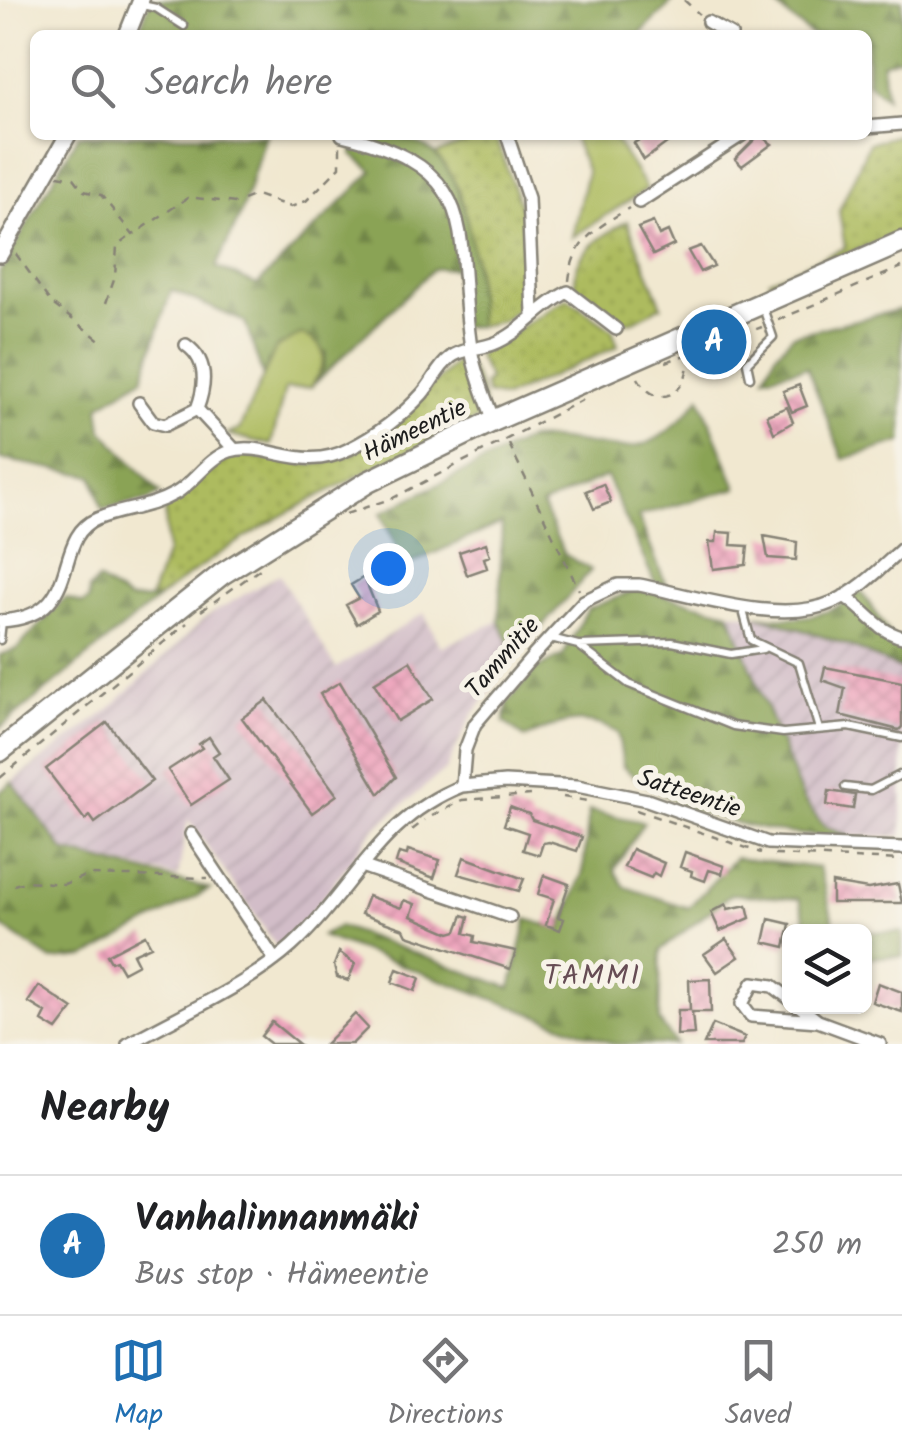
<!DOCTYPE html>
<meta charset="utf-8">
<style>
:root{--surface:#fff;--page:#f2f2f2;--text:#202124;--muted:#757577;--line:#e0e0e0;--accent:#1f6fb2}
body{margin:0;font-family:Kalam,sans-serif;background:var(--page);color:var(--text)}
.controls{position:absolute;right:30px;bottom:30px;display:grid;overflow:hidden;border-radius:15px;box-shadow:0 2px 8px #0004}
.controls button{width:90px;height:90px;display:grid;place-items:center;padding:0;border:0;border-bottom:2px solid var(--line);background:var(--surface);color:var(--text);font:50px sans-serif}
.you{position:absolute;left:388px;top:568px;width:35px;height:35px;margin:-25px;border:8px solid #fff;border-radius:50%;background:#1a73e8;box-shadow:0 0 0 15px #1a73e833}
.badge{display:grid;place-items:center;width:65px;height:65px;border-radius:50%;background:var(--accent);color:#fff;font-size:32px;font-weight:700}
.pin{position:absolute;translate:-50% -50%;border:5px solid #fff;box-shadow:0 2px 10px #0006}
.list{margin:0;padding:0;list-style:none}
h2{display:flex;justify-content:space-between;align-items:center;height:130px;margin:0;padding:0 40px;font-size:42px}
h2 small{font-size:32px;font-weight:400;color:var(--muted)}
.list li{display:grid;grid-template-columns:65px 1fr auto;gap:30px;align-items:center;box-sizing:border-box;height:140px;padding:0 40px;border-top:2px solid var(--line)}
.list b{display:block;font-size:38px;white-space:nowrap}
.list p{margin:0;font-size:32px;white-space:nowrap;color:var(--muted)}
.list em{font-size:32px;font-style:normal;color:var(--muted)}
.icon{flex:none;width:55px;height:55px;fill:none;stroke:currentColor;stroke-width:2;stroke-linecap:round;stroke-linejoin:round}
.map{position:relative;flex:none;width:902px;height:1044px;overflow:hidden}
.search{position:absolute;background:var(--surface);box-shadow:0 2px 8px #0004;left:30px;right:30px;top:30px;height:110px;display:flex;align-items:center;gap:25px;box-sizing:border-box;padding:0 35px;border-radius:15px;color:var(--muted);font-size:38px}
.sheet{height:270px;background:var(--surface)}
nav{display:flex;justify-content:space-around;align-items:center;box-sizing:border-box;height:140px;border-top:2px solid var(--line);background:var(--surface);font-size:28px;color:var(--muted)}
nav a{display:grid;justify-items:center;gap:5px}
nav .on{color:var(--accent)}
.map>svg:first-child{display:block}
</style>
<div class="map">
<svg width="902" height="1044" viewBox="0 0 902 1044">
<defs>
<pattern id="industrial-furrows" width="10" height="10" patternUnits="userSpaceOnUse" patternTransform="scale(2.5)"><rect width="10" height="10" fill="#d2bdc8"/><path d="M-1 1l2-2M0 10L10 0M9 11l2-2" fill="none" stroke="#b4a2ab"/></pattern>
<pattern id="grass-dots" width="8" height="8" patternUnits="userSpaceOnUse" patternTransform="scale(2.5)"><rect width="8" height="8" fill="#adbb5e"/><path d="M2 2h.1M6 6h.1" fill="none" stroke="#94a051" stroke-width="1.8" stroke-linecap="round"/></pattern>
<pattern id="forest-firs" width="22" height="20" patternUnits="userSpaceOnUse" patternTransform="scale(2.5)"><rect width="22" height="20" fill="#8aa355"/><path d="M5 1l3.5 6h-7zM16 11l3.5 6h-7z" fill="#708446"/></pattern>
<pattern id="building-cross-hatch" width="8" height="8" patternUnits="userSpaceOnUse" patternTransform="scale(2.5)"><rect width="8" height="8" fill="#eea5bd"/><path d="M0 0l8 8M0 8l8-8" fill="none" stroke="#cc8da2"/></pattern>
</defs>
<rect width="100%" height="100%" fill="#f7f3e8"/>
<filter id="ink" filterUnits="userSpaceOnUse"><feTurbulence type="fractalNoise" baseFrequency=".01" numOctaves="2"/><feDisplacementMap in="SourceGraphic" scale="20" xChannelSelector="R" yChannelSelector="G"/><feConvolveMatrix kernelMatrix="1 2 1 2 8 2 1 2 1" color-interpolation-filters="sRGB"/></filter>
<filter id="wash" filterUnits="userSpaceOnUse"><feTurbulence type="fractalNoise" baseFrequency=".0048" numOctaves="4" result="noise"/><feDisplacementMap in="SourceGraphic" scale="40" xChannelSelector="R" yChannelSelector="G"/><feGaussianBlur stdDeviation="2.25" result="paint"/><feColorMatrix in="noise" values="0 0 0 0 0 0 0 0 0 0 0 0 0 0 0 0 0 1.4 0 .05"/><feComposite in="paint" operator="in"/></filter>
<g filter="url(#wash)">
<rect width="100%" height="100%" fill="#f1e8d0"/>
<path fill="url(#industrial-furrows)" d="M279 574 336 668 424 613 441 647 499 621 516 657 471 717 446 769 375 828 313 911 277 947 188 819 178 877 64 851 12 782 108 710 206 617Z
M861 591 902 657V836L818 837 729 612 781 619 812 617 842 607Z"/>
<path fill="url(#grass-dots)" stroke="#646c3d" stroke-width="2.5" d="M902 134V232L770 285 769 280 845 248 839 211 869 143Z
M486 135H495L523 213V305L503 321 478 326 476 268 459 189 433 155Z
M627 221 662 306 634 321 619 322 576 289C569 254 601 237 627 221Z
M567 298 612 329 618 346 504 398 487 394 484 384 489 380 477 355Z
M460 358C474 368 487 400 483 417 373 468 252 522 158 599L150 598 167 552 165 504 234 454 313 465 348 456 387 432Z"/>
<path fill="url(#forest-firs)" stroke="#536038" stroke-width="2.5" d="M150 0H674L639 35H138Z
M769 0H902V56L882 63 886 98 867 82V35H811Z
M78 135H266L240 216 216 267 257 285 373 171 352 154 359 135C381 135 401 135 421 145 472 168 477 278 478 326L458 327 455 268 433 269 311 387 323 369 326 352 269 360 263 377 245 322 171 290 143 378 99 406 102 430 160 493 149 500 102 509 93 476 0 459V272Z
M902 309V442L843 459 807 367 765 376 776 354 793 335Z
M700 397 737 488 638 516 666 585 655 583 606 476 542 505 564 554 591 570 516 657 499 621 502 523 405 566 381 513 529 439C609 435 637 480 700 397Z
M98 580 129 600 158 599 0 728V655L17 649 65 598 82 604 89 600V589Z
M638 589 729 612 803 799 824 826 848 836C770 837 683 818 623 767L618 733C583 713 560 722 525 738L504 722 508 702 535 670 563 655 588 609Z
M861 591 896 644 902 640V670L851 646 757 615C797 621 830 618 861 591Z
M12 782 64 851 210 889 86 957 52 960 0 925V792Z
M589 811 644 822 614 870 625 887 688 908 735 858 819 868 836 931H804L807 927 799 899 731 894 661 950 659 1021 676 1044H614L322 936 339 926 511 988 527 919 561 930 583 872Z
M864 932H902V957H865Z"/>
<path fill="#adbb5e" stroke="#646c3d" stroke-width="2.5" d="M572 135H612L647 189 572 237 587 172Z
M302 334C331 346 327 363 311 387L285 389 271 445 227 434 239 430 276 348Z"/>
<g id="blocks">
<path fill="url(#building-cross-hatch)" d="M648 135H662L667 143 644 160 634 143Z
M759 135 772 144 742 166 735 159Z
M653 222 659 235 668 231 674 245 653 255 638 228Z
M701 246 714 266 700 272 688 251Z
M799 385 807 406 792 412 783 391Z
M787 407 793 422 774 433 767 415Z
M603 484 611 502 594 509 586 491Z
M717 532 732 533 731 545 748 546 746 565 713 569 709 542H716Z
M764 536 797 542 796 560 768 558Z
M486 543 490 556 484 558 487 568 467 575 459 552Z
M364 577 378 611 357 624 346 605 359 598 351 585Z
M410 661 433 699 397 721 374 683Z
M825 667 902 682V727L899 730 840 715 845 688 822 680Z
M340 682 396 777 379 794 320 694Z
M267 700 337 795 312 813 242 718Z
M107 722 152 781 95 823 90 816 85 820 46 769Z
M209 737 219 752 213 756 229 780 191 805 168 770 202 748 199 744Z
M829 791 855 795 853 809 827 805Z
M510 807 529 814 532 820 582 837 577 851 549 842 543 843 539 855 523 850 528 833 504 825Z
M632 849 664 863 659 876 654 873 651 878 624 867Z
M408 850 440 860 434 878 396 863 399 853 407 855Z
M685 852 724 866 722 874 709 870 705 881 691 876 692 871 680 867Z
M464 857 524 879 519 891 458 874Z
M544 875 569 884 558 917 564 919 560 930 546 925 554 899 538 894Z
M832 883 868 889 898 884 902 903H832Z
M368 896 401 908 404 900 415 904 411 916 450 933 457 931 463 915 469 917 465 933 475 936 474 942 516 951 510 969 407 935 404 929 361 914Z
M726 904 728 909 747 905 750 918 720 931 711 912Z
M769 919 790 924 785 947 764 942Z
M145 935 151 946 133 954 138 964 123 972 116 960 111 962 107 955Z
M726 939 739 957 717 972 704 954Z
M339 952 355 964 348 981 337 977 334 965Z
M397 969 420 978 415 991 392 982Z
M710 979 711 1012H692L694 1034 677 1035 678 1010H690L689 980Z
M878 983 902 992V1012L872 1002Z
M39 986 73 1009 57 1030 42 1021 46 1013 28 1002Z
M355 1014 368 1028 352 1044H325Z
M272 1022 299 1044H271L261 1036Z
M713 1024 745 1037 742 1044H704Z"/>
</g>
</g>
<g filter="url(#ink)">
<use href="#blocks" fill-opacity="0" stroke="#868276" stroke-width="2.5"/>
<g fill="none" stroke-linecap="round" stroke-linejoin="round">
<g stroke="#868276" stroke-width="11">
<path id="lane" d="M142 5 156 8 184 26
M750 377 747 363 773 337 762 305
M742 607 751 640 799 663 819 729
M551 638 578 645 629 684 733 726 783 733 849 727 902 738
M0 640 2 621
M579 645 672 642 731 654 763 649
M845 787 871 790 902 774"/>
</g>
<g stroke="#868276" stroke-width="16">
<path id="street" d="M708 22 731 35
M867 127 902 124
M342 135C491 171 452 237 472 354 476 377 486 399 494 421
M507 135 528 198 533 313
M639 202 742 135
M139 403 153 422 165 425 197 409C206 385 208 360 186 345
M197 409 234 449
M844 596C866 610 877 631 902 637
M0 621C86 617 50 538 97 519 124 508 148 509 176 493 195 482 208 458 230 451 265 440 302 474 349 449 377 435 401 417 422 394 432 383 438 367 450 358 460 349 480 349 493 344 522 333 539 306 568 292L616 329
M462 786 505 782 577 786 647 800 768 843 902 848
M191 834 275 960
M361 866 510 917
M790 999 773 986 753 983 742 1004 751 1016 818 1021
M799 1006 818 1021 880 1044
M128 1044C179 1015 249 985 292 946 354 889 378 819 462 786L465 750 475 724 534 655 584 601 618 585H639C692 595 781 626 833 602 859 591 881 568 902 549"/>
</g>
<g stroke="#868276" stroke-width="20">
<path id="secondary" d="M127 35 141 0
M0 254 68 135"/>
</g>
<g stroke="#868276" stroke-width="25">
<path id="highway" d="M0 751 222 574 368 482 495 420 902 242"/>
</g>
<path stroke="#868276" stroke-width="2.5" stroke-dasharray="8 8" stroke-linecap="butt" d="M684 0 699 14
M58 175 74 178 84 191 101 195 133 235 189 197 235 203 256 195 291 207 306 201 340 167V145
M16 254 51 303 105 344
M569 281C573 240 596 229 629 208
M106 303 115 277 117 246 132 235
M778 320 902 267
M666 362 762 327
M638 378C657 412 689 394 688 359
M509 444 579 590
M346 514 393 498 586 398
M201 611 260 569
M0 778 187 623
M563 797 589 801
M636 810 761 853
M432 816 462 800 530 795
M412 830 425 820
M774 855 902 860
M14 885 27 881 64 884 88 875 208 878"/>
<use href="#lane" stroke="#fff" stroke-width="6"/>
<use href="#street" stroke="#fff" stroke-width="11"/>
<use href="#secondary" stroke="#fff" stroke-width="15"/>
<use href="#highway" stroke="#fff" stroke-width="20"/>
</g>
</g>
<g text-anchor="middle" dominant-baseline="central" stroke-width="10" stroke-linejoin="round" paint-order="stroke">
<g font-size="25" fill="#1c1c1c" stroke="#f7f3e8">
<text transform="translate(415 431) rotate(-26)">Hämeentie</text>
<text transform="translate(503 658) rotate(-49)">Tammitie</text>
<text transform="translate(689 794) rotate(18)">Satteentie</text>
</g>
<g font-size="28" letter-spacing="2.5" fill="#664c54" stroke="#f7f3e8">
<text x="593" y="976">TAMMI</text>
</g>
</g>
</svg>
<div class="controls">
<button><svg class="icon" aria-label="layers" viewBox="0 0 24 24"><path d="M12 4l9 5-9 5-9-5zM3 14l9 5 9-5"/></svg></button>
</div>
<div class="you"></div>
<div class="pin badge" style="left:714px;top:342px">A</div>
<div class="search"><svg class="icon" aria-label="search" viewBox="0 0 24 24"><circle cx="10" cy="10" r="6"/><path d="M15 15l6 6"/></svg>Search here</div>
</div>
<section class="sheet">
<h2>Nearby<small></small></h2>
<ul class="list">
<li><span class="badge">A</span><div><b>Vanhalinnanmäki</b><p>Bus stop · Hämeentie</p></div><em>250 m</em></li>
</ul>
</section>
<nav>
<a class="on"><svg class="icon" aria-label="map" viewBox="0 0 24 24"><path d="M3 6l6-2 6 2 6-2v14l-6 2-6-2-6 2zM9 4v14M15 6v14"/></svg>Map</a>
<a><svg class="icon" aria-label="directions" viewBox="0 0 24 24"><path d="M12 3l9 9-9 9-9-9zM9 14v-3h6M13 9l2 2-2 2"/></svg>Directions</a>
<a><svg class="icon" aria-label="saved" viewBox="0 0 24 24"><path d="M7 4h10v16l-5-4-5 4z"/></svg>Saved</a>
</nav>
